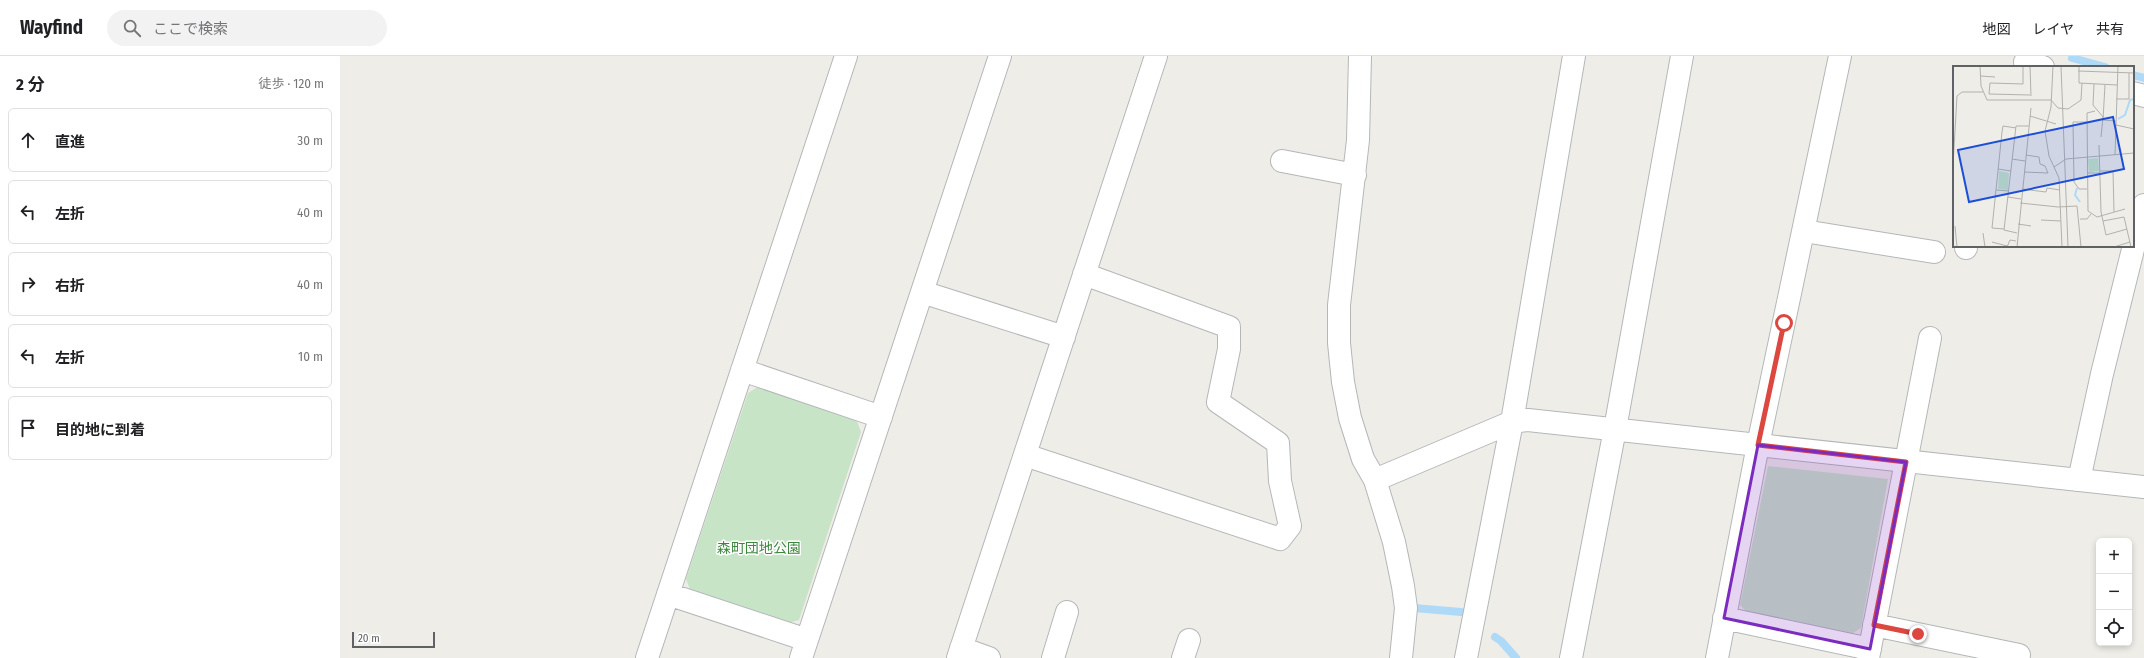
<!DOCTYPE html>
<html lang="ja">
<meta charset="utf-8">
<style>
:root{--surface:#fff;--page:#f2f2f2;--text:#202124;--muted:#757577;--line:#e0e0e0}
body{margin:0;font-family:"Fira Sans Condensed","Noto Sans JP",sans-serif;background:var(--page);color:var(--text)}
.controls{position:absolute;right:12px;bottom:12px;display:grid;overflow:hidden;border-radius:6px;box-shadow:0 2px 6px #0003}
.controls button{width:36px;height:36px;display:grid;place-items:center;padding:0;border:0;border-bottom:1px solid var(--line);background:var(--surface);color:var(--text);font:20px sans-serif}
.scale{position:absolute;left:12px;bottom:10px;width:83px;box-sizing:border-box;padding-left:4px;border:2px solid #5e6266;border-top:0;font-size:11px;line-height:14px;white-space:nowrap;color:#5e6266;-webkit-text-stroke:3px #fff;paint-order:stroke}
.stop{position:absolute;width:12px;height:12px;margin:-9px;border:3px solid #dc4740;border-radius:50%;background:#fff}
.stop.end{background:#dc4740;border-color:#fff;box-shadow:0 1px 4px #0008}
.list{margin:0;padding:0;list-style:none}
h2{display:flex;justify-content:space-between;align-items:center;height:52px;margin:0;padding:0 16px;font-size:17px}
h2 small{font-size:13px;font-weight:400;color:var(--muted)}
.list li{display:grid;grid-template-columns:26px 1fr auto;gap:12px;align-items:center;box-sizing:border-box;height:64px;margin:0 8px 8px;padding:0 8px;border:1px solid var(--line);border-radius:6px}
.list b{display:block;font-size:15px;white-space:nowrap}
.list em{font-size:13px;font-style:normal;color:var(--muted)}
.icon{flex:none;width:22px;height:22px;fill:none;stroke:currentColor;stroke-width:2;stroke-linecap:round;stroke-linejoin:round}
.map{position:relative;flex:none;width:1804px;height:602px;overflow:hidden}
header{display:flex;align-items:center;gap:24px;box-sizing:border-box;height:56px;padding:0 20px;background:var(--surface);border-bottom:1px solid var(--line)}
header strong{font-size:19px}
nav{display:flex;gap:22px;margin-inline-start:auto;font-size:14px}
.search{width:280px;height:36px;background:var(--page);display:flex;align-items:center;gap:10px;box-sizing:border-box;padding:0 14px;border-radius:22px;color:var(--muted);font-size:15px}
main{display:flex}
aside{flex:1;background:var(--surface)}
.map>svg:first-child{display:block}
</style>
<header>
<strong>Wayfind</strong>
<div class="search"><svg class="icon" aria-label="search" viewBox="0 0 24 24"><circle cx="10" cy="10" r="6"/><path d="M15 15l6 6"/></svg>ここで検索</div>
<nav><a>地図</a><a>レイヤ</a><a>共有</a></nav>
</header>
<main>
<aside>
<h2>2 分<small>徒歩 · 120 m</small></h2>
<ul class="list">
<li><svg class="icon" aria-label="ahead" viewBox="0 0 24 24"><path d="M12 20V5M6 11l6-6 6 6"/></svg><div><b>直進</b></div><em>30 m</em></li>
<li><svg class="icon" aria-label="left" viewBox="0 0 24 24"><path d="M17 20v-9H6M10 6l-5 5 5 5"/></svg><div><b>左折</b></div><em>40 m</em></li>
<li><svg class="icon" aria-label="right" viewBox="0 0 24 24"><path d="M7 20v-9h11M14 6l5 5-5 5"/></svg><div><b>右折</b></div><em>40 m</em></li>
<li><svg class="icon" aria-label="left" viewBox="0 0 24 24"><path d="M17 20v-9H6M10 6l-5 5 5 5"/></svg><div><b>左折</b></div><em>10 m</em></li>
<li><svg class="icon" aria-label="arrive" viewBox="0 0 24 24"><path d="M6 21V4h12l-3 4 3 4H6"/></svg><div><b>目的地に到着</b></div></li>
</ul>
</aside>
<div class="map">
<svg width="1804" height="602" viewBox="0 0 1804 602">
<rect width="100%" height="100%" fill="#efede7"/>
<path fill="#c7e4c6" d="M421 329 516 363 521 376 459 564 445 568 351 536 346 523 408 337Z
M1428 410 1548 423 1521 572 1510 579 1408 557 1400 549Z"/>
<g fill="none" stroke-linecap="round" stroke-linejoin="round">
<path stroke="#aedaf8" stroke-width="8" d="M1732 2 1765 11
M1793 19 1804 22
M1074 552 1121 556
M1155 581 1161 585 1176 602"/>
<g stroke="#b4b7ba" stroke-width="24">
<path id="minor" d="M1020 0 1018 84 999 249V287L1003 326 1010 362 1023 403 1035 424 1054 486 1063 530 1066 552 1061 602
M1689 0 1685 6 1703 11
M1793 37 1804 40
M942 105 1015 119
M1464 175 1594 196
M1626 192V190
M582 236 724 281
M402 314 541 361
M685 399 940 483 950 470 940 425 938 387 878 346 889 293V271L744 218
M1739 424 1762 318 1804 149
M328 538 467 584
M1384 562 1530 593
M1534 569 1679 599 1678 602
M621 592 649 602
M307 602 506 0
M461 602 660 0
M618 602 816 0
M713 602 727 556
M843 602 849 584
M1231 602 1275 373 1342 0
M1377 602 1418 389 1500 0
M1528 602 1590 282"/>
</g>
<g stroke="#b4b7ba" stroke-width="24">
<path id="tertiary" d="M1035 424 1172 366 1188 364 1804 431
M1126 602 1172 366 1234 0"/>
</g>
<use href="#minor" stroke="#fff" stroke-width="22"/>
<use href="#tertiary" stroke="#fff" stroke-width="22"/>
</g>
<g fill="none" stroke-linecap="round" stroke-linejoin="round">
<path stroke="#dc4740" stroke-width="5" d="M1444 267 1418 389 1566 406 1534 569 1578 578"/>
</g>
<path fill="#7b2cbf" fill-opacity="0.2" stroke="#7b2cbf" stroke-width="3" stroke-linejoin="round" d="M1418 389 1566 406 1530 593 1384 562Z"/>
<g text-anchor="middle" dominant-baseline="central" stroke-width="3" stroke-linejoin="round" paint-order="stroke">
<g font-size="14" fill="#3e853f" stroke="#fff">
<text x="419" y="492">森町団地公園</text>
</g>
</g>
<g transform="translate(1613 10)">
<rect width="181" height="181" fill="#efede7"/>
<path d="M145 92 146 105 136 106 135 93ZM46 105 56 107 55 124 45 123Z" fill="#c7e4c6"/>
<path fill="none" stroke="#aedaf8" stroke-width="2" d="M165 53 172 49 177 34 181 33M124 122 122 129 127 136"/>
<path fill="none" stroke="#b1b1af" stroke-width="1" d="M27 0 28 20 34 34H98M70 0V18L37 17 36 28 77 29M77 0 78 30M100 0 98 41 92 65 96 90 106 112 109 181M108 0 115 181M126 0V17L164 19M125 5 181 7M28 10 42 11M141 18 140 39 150 51 148 71M152 19 150 54 163 55M163 33H176V7M98 34 105 42 115 43 128 34 129 17M142 45 134 47 135 145 144 151 172 143M77 50 103 58M134 56H120L121 116 126 123H134M163 59 181 63M146 79 148 146 153 169 174 163M162 89 165 0M59 93 72 95M0 99 4 30 9 26H30M101 101 113 93 181 87M45 103 58 105M147 105H160L161 146M71 106 95 107 92 100 87 98 86 91 73 89M134 107H147M69 123 93 126 94 122 107 124M43 124 56 125M55 131 68 133M67 137 105 141 124 140 128 181M127 153H134L138 148M88 154 108 155M150 155 171 151 178 181M65 158 78 160M2 160 4 181M51 163 39 162 49 66 50 60 63 62M30 167 32 181M64 167 51 164 63 60H76M39 176 54 180M54 181 57 174 63 175M64 181 78 42M83 181H100M161 181 177 176"/>
<path fill="#1d4ed8" fill-opacity="0.15" stroke="#1d4ed8" stroke-width="2" d="M160 51 171 103 16 136 5 84Z"/>
<rect width="181" height="181" fill="none" stroke="#5e6266" stroke-width="2"/>
</g>
</svg>
<div class="controls">
<button>+</button>
<button>−</button>
<button><svg class="icon" aria-label="locate" viewBox="0 0 24 24"><circle cx="12" cy="12" r="6"/><path d="M12 2v4M12 18v4M2 12h4M18 12h4"/></svg></button>
</div>
<div class="scale">20 m</div>
<div class="stop" style="left:1444px;top:267px"></div>
<div class="stop end" style="left:1578px;top:578px"></div>
</div>
</main>
